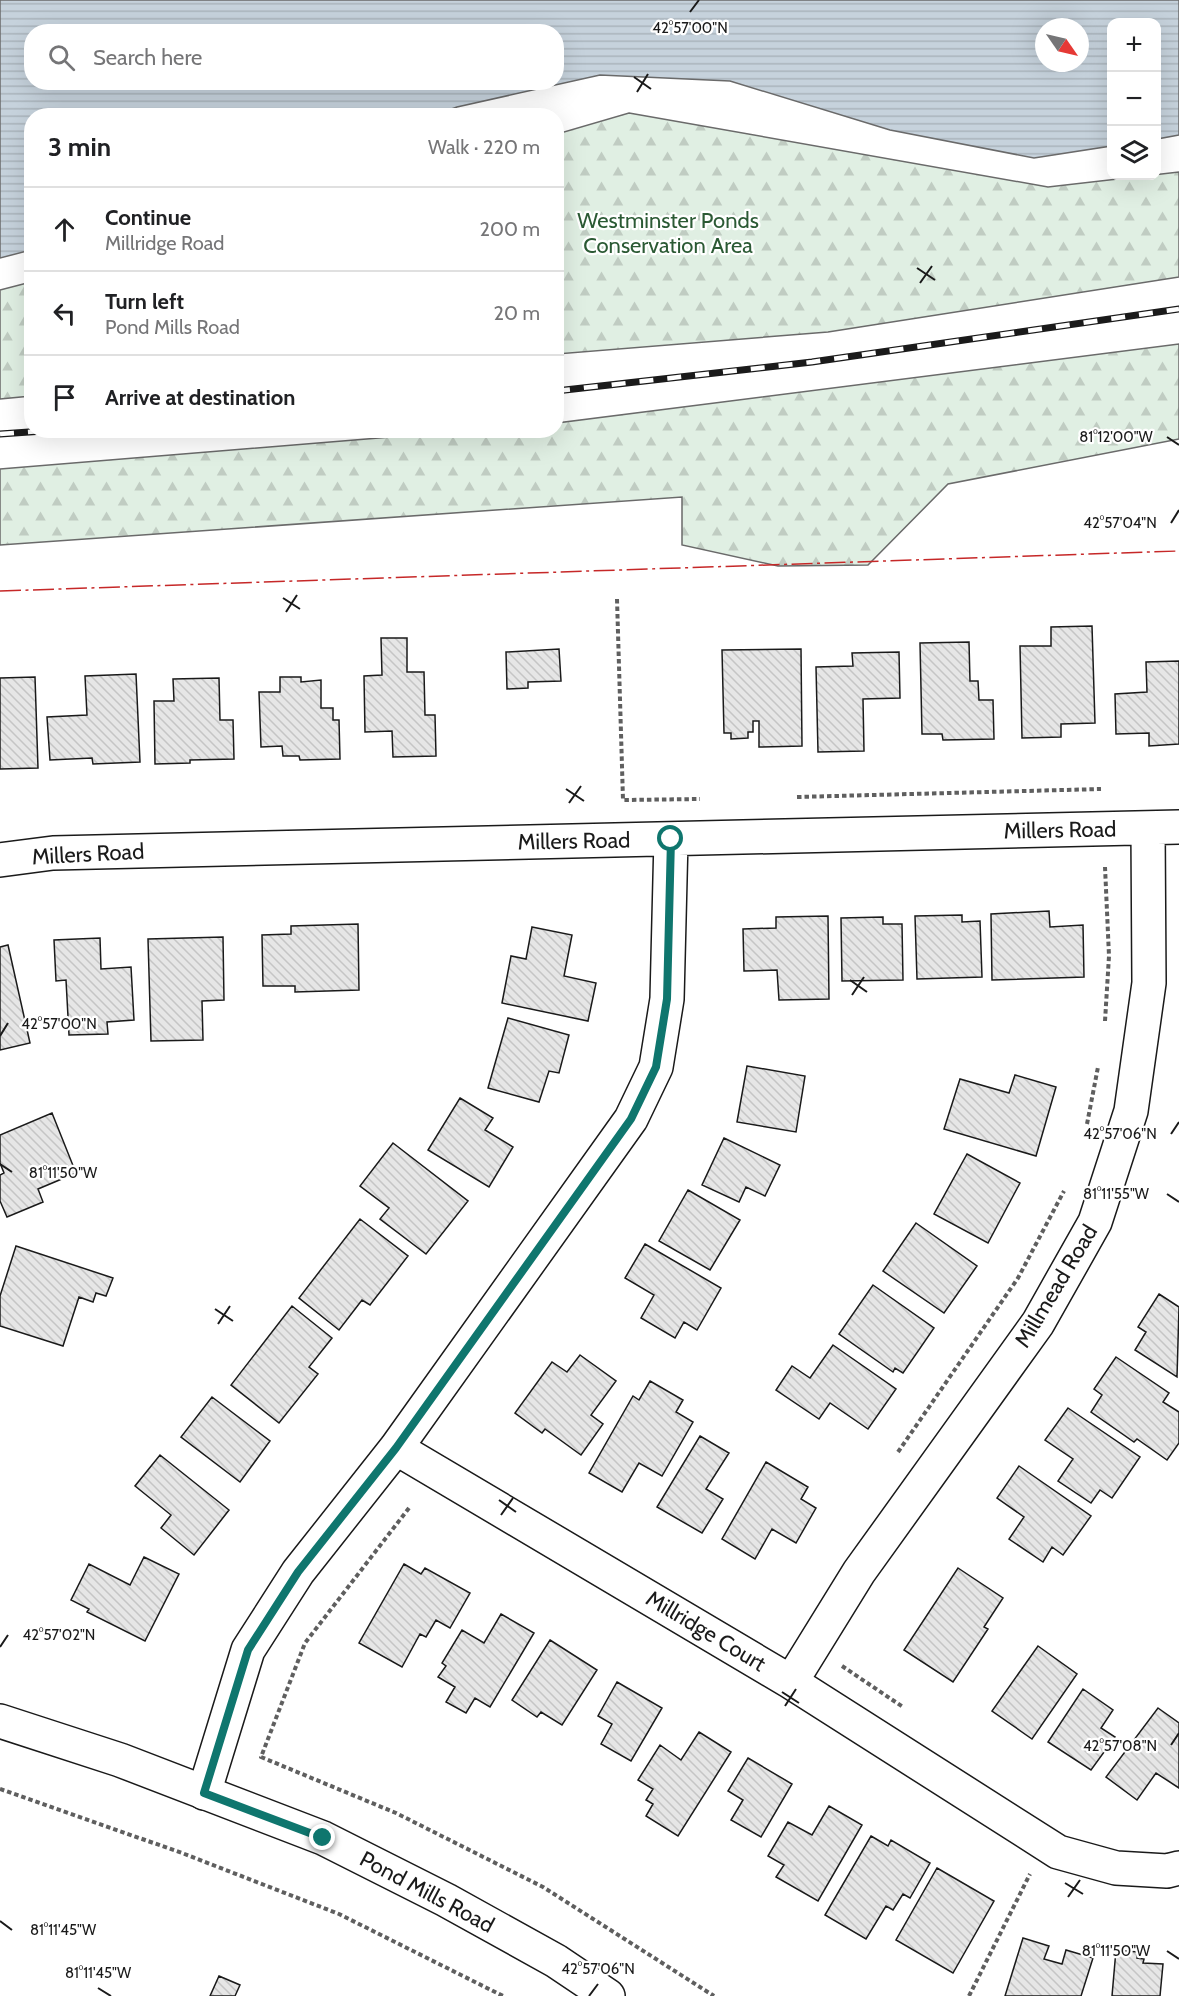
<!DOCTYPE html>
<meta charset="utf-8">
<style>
:root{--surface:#fff;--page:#f6f6f6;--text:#202124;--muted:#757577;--line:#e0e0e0}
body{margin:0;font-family:Cabin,sans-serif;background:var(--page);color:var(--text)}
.controls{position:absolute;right:18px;top:18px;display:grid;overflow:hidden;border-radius:12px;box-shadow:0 6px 24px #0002}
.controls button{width:54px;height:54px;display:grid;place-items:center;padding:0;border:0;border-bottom:2px solid var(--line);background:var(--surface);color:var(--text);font:30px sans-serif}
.compass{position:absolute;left:1035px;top:18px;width:54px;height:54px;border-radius:50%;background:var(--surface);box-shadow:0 6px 24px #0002;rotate:124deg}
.stop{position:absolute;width:18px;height:18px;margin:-14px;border:4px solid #0f766e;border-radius:50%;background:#fff}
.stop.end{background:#0f766e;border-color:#fff;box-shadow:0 2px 6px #0008}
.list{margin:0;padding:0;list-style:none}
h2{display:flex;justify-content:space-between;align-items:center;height:78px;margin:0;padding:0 24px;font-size:26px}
h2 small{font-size:20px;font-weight:400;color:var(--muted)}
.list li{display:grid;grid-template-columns:39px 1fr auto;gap:18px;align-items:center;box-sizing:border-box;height:84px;padding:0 24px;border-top:2px solid var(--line)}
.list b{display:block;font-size:22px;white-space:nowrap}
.list p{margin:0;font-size:20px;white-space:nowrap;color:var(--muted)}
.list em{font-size:20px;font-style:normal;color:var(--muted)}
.icon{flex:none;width:33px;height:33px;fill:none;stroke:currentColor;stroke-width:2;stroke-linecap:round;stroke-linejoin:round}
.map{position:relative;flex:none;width:1179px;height:1996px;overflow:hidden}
.search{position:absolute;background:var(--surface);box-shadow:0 6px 24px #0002;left:24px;top:24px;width:540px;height:66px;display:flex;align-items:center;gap:15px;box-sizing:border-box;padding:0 21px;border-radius:24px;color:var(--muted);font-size:22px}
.panel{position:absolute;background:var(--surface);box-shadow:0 6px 24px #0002;left:24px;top:108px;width:540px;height:330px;border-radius:24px}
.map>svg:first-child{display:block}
</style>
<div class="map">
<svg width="1179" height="1996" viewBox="0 0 1179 1996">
<defs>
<pattern id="forest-firs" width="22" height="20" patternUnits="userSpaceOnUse" patternTransform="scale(1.5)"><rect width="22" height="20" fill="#e0efe3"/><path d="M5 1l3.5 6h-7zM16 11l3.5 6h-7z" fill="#c0ccc2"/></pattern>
<pattern id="water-rules" width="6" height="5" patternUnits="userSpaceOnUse" patternTransform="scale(1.5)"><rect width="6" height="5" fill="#c6d2dc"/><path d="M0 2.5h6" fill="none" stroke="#aab4bc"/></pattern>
<pattern id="building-back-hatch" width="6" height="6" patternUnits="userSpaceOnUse" patternTransform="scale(1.5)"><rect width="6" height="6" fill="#e6e6e6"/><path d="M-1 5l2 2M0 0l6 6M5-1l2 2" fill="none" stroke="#c5c5c5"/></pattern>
</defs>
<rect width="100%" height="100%" fill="#fff"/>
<path fill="url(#forest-firs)" stroke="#6a6a6a" stroke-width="1.5" d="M629 113 1048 187 1179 172V277L828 332 557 354V134Z
M31 282V396L0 399V290Z
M1179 344V439L948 484 868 565 778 566 682 545V497L0 545V469L464 431 556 430 557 423Z"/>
<path fill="url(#water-rules)" stroke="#6a6a6a" stroke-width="1.5" fill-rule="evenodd" d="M0 0H1179V135L1157 139 1156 22H1112L1111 146 1034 158 890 130 730 81 600 75 457 107 435 115 32 116 31 250 0 258ZM1044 27H1080V63H1044ZM32 32H556V82H32Z"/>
<path fill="url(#building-back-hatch)" stroke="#1a1a1a" stroke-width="1.5" d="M1092 626 1095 723 1061 724V737L1022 738 1020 646H1051V627Z
M381 638H407V672H424L425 715H435L436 756 393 757 392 731 365 732 364 676 382 675Z
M969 642 970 681H978L979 700H993L994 739 943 740 942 734H922L920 643Z
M559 649 561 681 528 682V688L507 689 506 652Z
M801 649 802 746 759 747V721H753V732H748V738L731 739V733H724L722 650Z
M899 652 900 698 863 699 864 751 818 752 816 667 853 666 852 653Z
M1179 661V744L1149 746V733L1116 734 1115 694 1147 692 1146 662Z
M136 674 140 762 93 764 92 758 50 760 47 717 87 715 85 676Z
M35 677 38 768 0 769V678Z
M280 677H301V682L321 680V708H333V720H339L340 759 300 760 299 756H283L282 746 261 747 259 692H280Z
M219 678 220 720H233L234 759 190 760V763L155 764 154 701H174L173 679Z
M1049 911 1050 927 1083 925 1084 977 992 980 991 914Z
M962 915V922L980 921 982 977 917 979 915 916Z
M828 916 829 999 779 1000 777 970 744 971 743 929 776 928V917Z
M883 917V924H902L903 980 842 981 841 918Z
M358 924 359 990 295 992V986H263L262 935 291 934V926Z
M532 927 572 935 564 976 596 983 588 1021 502 1003 511 956 526 959Z
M223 937 224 1000 202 1001 203 1040 151 1041 148 939Z
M100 938 101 969 131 967 134 1020 107 1022 108 1034 69 1035 66 980 56 981 54 940Z
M8 945 30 1043 0 1050V947Z
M508 1018 569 1035 559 1073 549 1071 539 1102 488 1088Z
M747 1066 805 1076 796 1132 737 1122Z
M1015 1075 1056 1087 1036 1156 944 1129 960 1079 1009 1093Z
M460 1098 493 1118 485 1130 513 1147 489 1187 428 1150Z
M52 1113 76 1173 38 1189 43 1202 7 1217 0 1201V1175L4 1173 0 1163V1135Z
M724 1138 780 1165 765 1196 746 1187 739 1202 702 1185Z
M393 1143 468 1201 426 1254 380 1219 389 1208 360 1186Z
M967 1154 1020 1183 988 1243 934 1214Z
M688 1190 740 1220 710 1270 659 1241Z
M360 1219 408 1256 370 1305 362 1300 339 1330 299 1298Z
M916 1223 977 1266 944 1313 883 1271Z
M645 1244 721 1288 697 1330 684 1322 675 1338 641 1318 654 1295 625 1278Z
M16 1246 113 1278 106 1296 96 1293 93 1302 79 1297 63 1346 0 1326V1296Z
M873 1285 934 1328 903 1373 895 1368 893 1372 839 1334Z
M1159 1294 1179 1307 1177 1377 1135 1350 1146 1332 1138 1327Z
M292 1306 332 1338 309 1367 318 1374 279 1423 231 1385Z
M833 1345 896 1389 868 1429 830 1403 819 1419 776 1390 792 1366 810 1378Z
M580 1355 616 1381 591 1415 603 1424 581 1455 545 1429 542 1433 515 1413 552 1362 567 1372Z
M1116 1357 1169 1393 1163 1402 1179 1412V1443L1167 1460 1137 1439 1134 1442 1091 1412 1102 1395 1094 1389Z
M650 1381 683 1400 676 1412 693 1422 662 1476 639 1463 622 1492 589 1473 633 1396 639 1400Z
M212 1397 270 1441 240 1482 181 1437Z
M1068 1408 1140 1457 1112 1498 1100 1490 1091 1503 1058 1481 1073 1459 1045 1440Z
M700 1436 729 1453 706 1489 723 1499 702 1533 657 1507Z
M160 1455 229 1510 194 1555 161 1528 171 1515 135 1486Z
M766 1462 808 1487 801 1499 816 1508 796 1543 772 1529 755 1559 722 1539Z
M1019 1466 1091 1516 1063 1555 1052 1547 1043 1562 1009 1539 1024 1517 997 1498Z
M144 1557 179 1574 145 1641 87 1612 89 1609 71 1600 89 1564 130 1585Z
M404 1564 421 1574 425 1568 470 1593 450 1628 436 1620 426 1637 420 1634 402 1667 359 1643Z
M958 1568 1003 1598 984 1627 988 1629 953 1682 904 1650Z
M501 1614 534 1633 490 1707 475 1698 466 1713 446 1702 455 1687 438 1677 446 1666 442 1663 462 1630 484 1643Z
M550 1640 597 1670 562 1725 541 1712 537 1717 512 1700Z
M1038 1646 1077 1674 1032 1739 992 1711Z
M617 1682 662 1708 631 1761 601 1744 612 1724 598 1716Z
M1083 1689 1113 1710 1101 1728 1115 1737 1091 1770 1048 1742Z
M1158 1708 1179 1723V1788L1156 1773 1137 1800 1106 1777Z
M699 1732 731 1752 678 1836 646 1816 653 1804 646 1800 653 1789 638 1780 660 1745 681 1760Z
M748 1758 792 1784 761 1837 731 1820 743 1800 728 1791Z
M829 1806 862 1825 818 1901 776 1877 784 1865 768 1856 788 1822 812 1835Z
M871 1836 888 1846 891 1840 930 1863 910 1898 903 1894 893 1910 886 1906 866 1939 825 1915Z
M937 1868 994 1901 953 1973 896 1940Z
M1023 1938 1049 1946 1044 1959 1062 1964 1066 1950 1093 1958 1081 1996H1005Z
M1116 1950 1138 1952 1137 1958 1144 1959 1143 1963 1163 1964 1160 1996H1112Z
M219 1976 240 1985 235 1996H210Z"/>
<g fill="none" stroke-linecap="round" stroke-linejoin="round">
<g stroke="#1a1a1a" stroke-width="36">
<path id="minor" d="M0 860 53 853 1179 827
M396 1448 791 1682 1058 1852 1116 1868 1167 1871 1179 1868
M791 1682 859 1572 1038 1323 1095 1222 1131 1111 1149 983 1148 828
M204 1793 248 1650 298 1572 396 1448 631 1119 656 1067 667 999 671 839"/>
</g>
<g stroke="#1a1a1a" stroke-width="36">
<path id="major" d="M0 1721 120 1760 323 1838 446 1900 556 1961 608 1996"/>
</g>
<path stroke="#5f5f5f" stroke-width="4" stroke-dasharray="4.5 3" stroke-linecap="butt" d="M617 599 623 800 700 799
M797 797 1101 789
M1105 1021 1109 956 1105 867
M1087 1124 1098 1067
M898 1452 1018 1278 1064 1191
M409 1508 305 1643 261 1757 396 1813 543 1887 714 1996
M842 1666 903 1707
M0 1789 182 1853 339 1914 503 1996
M969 1996 1030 1874"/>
<use href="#minor" stroke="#fff" stroke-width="33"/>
<use href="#major" stroke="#fff" stroke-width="33"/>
<g stroke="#1a1a1a" stroke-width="7">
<path id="rail" d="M556 391 812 362 1179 309
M0 434 58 430"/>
</g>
<use href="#rail" stroke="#fff" stroke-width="4.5" stroke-dasharray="14" stroke-linecap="butt"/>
<path stroke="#c62828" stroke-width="1.5" stroke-dasharray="21 4.5 3 4.5" stroke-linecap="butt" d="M0 591 1179 551"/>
</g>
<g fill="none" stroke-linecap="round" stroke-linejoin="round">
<path stroke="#0f766e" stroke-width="8" d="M323 1838 204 1793 248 1650 298 1572 396 1448 631 1119 656 1067 667 999 671 839"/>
</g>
<path fill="none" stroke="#1a1a1a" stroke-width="2" d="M690 12 699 0M634 77 651 89M637 92 648 74M917 268 935 280M920 283 932 266M1167 437 1179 445M1171 523 1179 510M283 598 300 609M286 612 297 595M566 789 584 801M569 803 581 786M850 980 867 992M852 995 864 977M0 1036 8 1023M1171 1134 1179 1122M0 1164 12 1172M1167 1194 1179 1202M215 1309 233 1321M218 1324 230 1306M499 1500 516 1512M501 1515 513 1498M0 1647 8 1635M782 1692 799 1703M785 1706 796 1689M1171 1745 1179 1733M1065 1883 1083 1894M1068 1897 1080 1880M0 1921 12 1930M1167 1951 1179 1959M98 1988 111 1996M589 1996 598 1984"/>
<g text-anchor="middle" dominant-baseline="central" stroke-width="4.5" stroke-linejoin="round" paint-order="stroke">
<g font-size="22" fill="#2b5a34" stroke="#fff">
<text x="668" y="220">Westminster Ponds<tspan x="668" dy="25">Conservation Area</tspan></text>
</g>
<g font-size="22" fill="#1a1a1a" stroke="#fff">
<text transform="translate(1060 830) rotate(-1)">Millers Road</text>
<text transform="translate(574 841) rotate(-1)">Millers Road</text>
<text transform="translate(88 854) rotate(-3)">Millers Road</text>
<text transform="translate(1056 1286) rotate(-59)">Millmead Road</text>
<text transform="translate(706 1631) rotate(31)">Millridge Court</text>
<text transform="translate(427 1892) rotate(28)">Pond Mills Road</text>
</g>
</g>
<g font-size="15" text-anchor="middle" fill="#1a1a1a" stroke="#fff" stroke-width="4.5" stroke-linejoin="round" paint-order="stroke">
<text x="690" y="33">42°57'00"N</text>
<text x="1116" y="442">81°12'00"W</text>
<text x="1120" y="528">42°57'04"N</text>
<text x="59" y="1029">42°57'00"N</text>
<text x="1120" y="1139">42°57'06"N</text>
<text x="63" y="1178">81°11'50"W</text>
<text x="1116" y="1199">81°11'55"W</text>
<text x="59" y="1640">42°57'02"N</text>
<text x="1120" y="1751">42°57'08"N</text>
<text x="63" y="1935">81°11'45"W</text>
<text x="1116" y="1956">81°11'50"W</text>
<text x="598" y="1974">42°57'06"N</text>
<text x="98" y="1978">81°11'45"W</text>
</g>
</svg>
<div class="controls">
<button>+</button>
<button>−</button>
<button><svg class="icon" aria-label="layers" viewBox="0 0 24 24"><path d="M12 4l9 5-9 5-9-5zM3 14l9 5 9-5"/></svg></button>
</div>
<svg class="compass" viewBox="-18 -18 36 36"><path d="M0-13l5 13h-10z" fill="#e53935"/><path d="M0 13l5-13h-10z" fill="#757577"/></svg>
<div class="stop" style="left:671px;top:839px"></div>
<div class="stop end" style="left:323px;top:1838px"></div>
<div class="search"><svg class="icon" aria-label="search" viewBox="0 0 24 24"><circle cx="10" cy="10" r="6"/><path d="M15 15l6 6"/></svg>Search here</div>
<section class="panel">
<h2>3 min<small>Walk · 220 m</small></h2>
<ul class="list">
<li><svg class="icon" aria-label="ahead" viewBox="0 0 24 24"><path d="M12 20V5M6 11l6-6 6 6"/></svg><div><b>Continue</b><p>Millridge Road</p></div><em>200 m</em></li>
<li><svg class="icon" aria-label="left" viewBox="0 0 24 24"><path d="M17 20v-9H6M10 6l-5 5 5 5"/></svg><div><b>Turn left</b><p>Pond Mills Road</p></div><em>20 m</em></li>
<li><svg class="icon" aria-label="arrive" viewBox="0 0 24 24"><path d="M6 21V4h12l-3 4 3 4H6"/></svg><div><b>Arrive at destination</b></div></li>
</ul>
</section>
</div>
